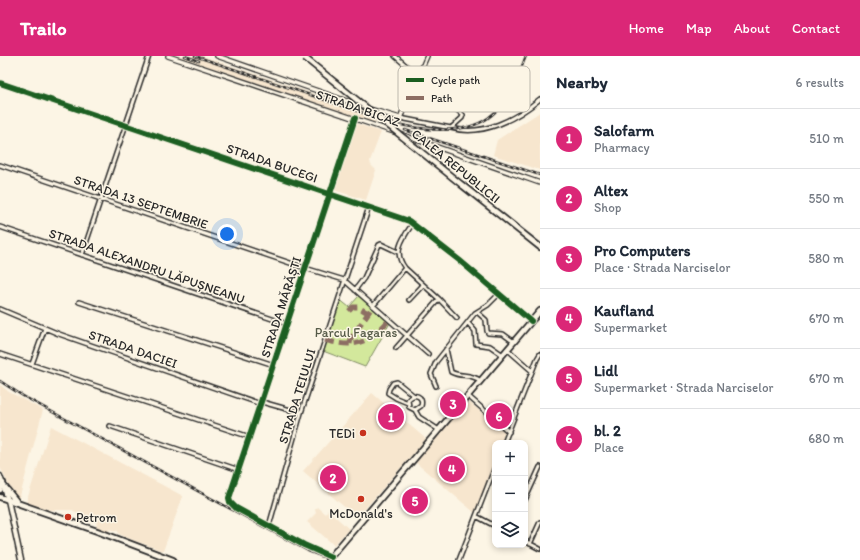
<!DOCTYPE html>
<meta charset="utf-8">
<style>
:root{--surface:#fff;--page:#f2f2f3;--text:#1f2937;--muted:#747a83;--line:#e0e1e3;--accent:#db2777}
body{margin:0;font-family:Itim,sans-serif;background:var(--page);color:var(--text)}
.controls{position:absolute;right:12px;bottom:12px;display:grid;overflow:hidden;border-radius:8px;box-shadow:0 2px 6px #0003}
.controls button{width:36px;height:36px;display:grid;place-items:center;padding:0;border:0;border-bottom:1px solid var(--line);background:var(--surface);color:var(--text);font:20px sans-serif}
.you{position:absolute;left:227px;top:178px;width:14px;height:14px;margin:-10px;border:3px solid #fff;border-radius:50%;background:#1a73e8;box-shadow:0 0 0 6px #1a73e833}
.badge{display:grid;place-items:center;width:26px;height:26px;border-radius:50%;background:var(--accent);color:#fff;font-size:13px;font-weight:700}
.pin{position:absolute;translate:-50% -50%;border:2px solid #fff;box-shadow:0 1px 4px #0006}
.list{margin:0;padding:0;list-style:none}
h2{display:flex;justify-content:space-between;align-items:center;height:52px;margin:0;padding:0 16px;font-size:17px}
h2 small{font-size:13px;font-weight:400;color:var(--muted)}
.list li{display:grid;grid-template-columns:26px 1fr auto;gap:12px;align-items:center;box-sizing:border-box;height:60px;padding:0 16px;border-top:1px solid var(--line)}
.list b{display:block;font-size:15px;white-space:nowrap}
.list p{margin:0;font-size:13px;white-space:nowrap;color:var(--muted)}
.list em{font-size:13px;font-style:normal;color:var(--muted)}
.icon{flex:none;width:22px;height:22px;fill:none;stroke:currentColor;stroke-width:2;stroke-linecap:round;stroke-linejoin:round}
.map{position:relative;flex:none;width:540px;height:504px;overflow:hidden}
header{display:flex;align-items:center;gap:24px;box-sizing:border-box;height:56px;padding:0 20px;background:var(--accent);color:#fff}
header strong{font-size:19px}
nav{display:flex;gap:22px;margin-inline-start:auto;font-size:14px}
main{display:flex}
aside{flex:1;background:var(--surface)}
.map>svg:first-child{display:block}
</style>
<header>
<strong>Trailo</strong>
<nav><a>Home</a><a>Map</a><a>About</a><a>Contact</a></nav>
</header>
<main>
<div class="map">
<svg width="540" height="504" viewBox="0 0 540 504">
<rect width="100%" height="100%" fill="#fcf5e5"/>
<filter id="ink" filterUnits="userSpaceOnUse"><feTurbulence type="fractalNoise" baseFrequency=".025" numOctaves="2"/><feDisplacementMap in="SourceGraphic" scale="8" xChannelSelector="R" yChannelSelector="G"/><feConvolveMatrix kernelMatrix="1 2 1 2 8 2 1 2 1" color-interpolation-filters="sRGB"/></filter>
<g filter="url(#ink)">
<path fill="#f7e6ce" d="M177 0H202L363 55 378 68Z
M540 56V114L493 99 497 84Z
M355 67 381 76 370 105 371 109 376 114 366 144 334 134Z
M0 329 9 336 43 354 19 444 9 430 0 411Z
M372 337 426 383 357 462 303 415Z
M468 345 505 376 501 387H495V403L475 457 415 406Z
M51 370 183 440 163 495 130 483 119 478 118 475 110 473 108 476 97 472 96 466 72 454H51L26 447Z
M317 451 325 458 328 454 349 473 334 489 307 466 316 457 315 454Z"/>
<path fill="#d3e89c" stroke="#7f8a64" d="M359 240 390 267 365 311 323 295 339 243 349 251Z"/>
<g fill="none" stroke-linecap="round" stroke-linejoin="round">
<g stroke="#2b2b2b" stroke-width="6">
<path id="minor" d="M395 0 463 59 462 62 451 72 400 62
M451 72C483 81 516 63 540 43
M0 109 305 212 344 224 428 298
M413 167C403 182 392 195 405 212L439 243 457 262
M0 171 287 268
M82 199 149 0
M355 234 364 222 379 189 381 188 398 196
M409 244 423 229
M79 246 274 309
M373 250 405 212
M0 253 59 278 261 348
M477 256 486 264 487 275 488 277 503 278 514 286
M468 267 475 275 476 288 490 290 503 299
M396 292 439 243
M446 293 451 316C462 322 469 316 481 325
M507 293 532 315
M0 298 250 381
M32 308 45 272
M436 330 431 318 436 306 475 257 488 249 499 238
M468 340 509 376
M451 344 450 351 455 355
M262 346 301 357
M408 347 396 342 388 337 389 333 393 327 397 326 413 339
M415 354 421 350C424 340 414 336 408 344L409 351 415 354 419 361 439 374
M110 370 239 414
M504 387 537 303 540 298
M525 444 540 411
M476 460 495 470
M269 470 301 357 369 151
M525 485 540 493
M530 488 540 466
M331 501 304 489 236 452 230 446 229 442 355 62
M459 504 495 411"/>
</g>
<g stroke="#2b2b2b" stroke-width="6">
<path id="tertiary" d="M168 0 394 76
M217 0 364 51
M0 27 409 165 459 204 531 265
M370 53 400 62 427 0
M400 78 540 127"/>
</g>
<g stroke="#2b2b2b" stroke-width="7">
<path id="secondary" d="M0 420 8 444 21 504"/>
</g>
<g stroke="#2b2b2b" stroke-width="8">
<path id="primary" d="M462 129 540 191
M4 430 16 445
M0 434 3 427
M0 441 97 475 173 504
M328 504 540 255"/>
</g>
<use href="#minor" stroke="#fcf5e5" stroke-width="3"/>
<use href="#tertiary" stroke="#fcf5e5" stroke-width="3.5"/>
<use href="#secondary" stroke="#fcf5e5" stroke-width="4"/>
<use href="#primary" stroke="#fcf5e5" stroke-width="4.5"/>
<g stroke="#2b2b2b" stroke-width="2.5">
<path id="rail" d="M185 0 199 5
M195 0 390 66C418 74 463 80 488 62 495 57 502 49 507 42 516 30 520 14 526 0
M405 74 540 119
M0 325 23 340 308 495 331 504"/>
</g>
<use href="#rail" stroke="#fcf5e5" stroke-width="1" stroke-dasharray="3" stroke-linecap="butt"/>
<g stroke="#2b2b2b" stroke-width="8" stroke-linecap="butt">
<path id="primary-bridge" d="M305 2 462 129"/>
</g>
<use href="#primary-bridge" stroke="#fcf5e5" stroke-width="4.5"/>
<path stroke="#8d6e63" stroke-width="5" stroke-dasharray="10 5" stroke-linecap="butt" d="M349 255 353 251H358L368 257
M325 284C356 293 368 287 389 264
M350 288 351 282 373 250"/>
<g stroke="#fcf5e5" stroke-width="8">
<path id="cycleway" d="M0 27 409 165 459 204 531 265
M331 501 304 489 236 452 230 446 229 442 355 62"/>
</g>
<use href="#cycleway" stroke="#1b5e20" stroke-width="6"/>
</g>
</g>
<g fill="#c8321e" stroke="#fcf5e5" stroke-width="1.5">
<circle cx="363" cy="377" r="4"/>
<circle cx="361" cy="443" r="4"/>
<circle cx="68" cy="461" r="4"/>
</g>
<g text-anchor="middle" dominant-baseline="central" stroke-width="3" stroke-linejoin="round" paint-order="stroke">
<g font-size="13" fill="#2b2b2b" stroke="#fcf5e5">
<text transform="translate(358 52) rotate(19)">STRADA BICAZ</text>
<text transform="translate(272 107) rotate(19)">STRADA BUCEGI</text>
<text transform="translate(456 110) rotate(39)">CALEA REPUBLICII</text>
<text transform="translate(141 146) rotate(19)">STRADA 13 SEPTEMBRIE</text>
<text transform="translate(147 210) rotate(19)">STRADA ALEXANDRU LĂPUȘNEANU</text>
<text transform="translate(281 251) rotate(-72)">STRADA MĂRĂȘTI</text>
<text transform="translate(133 293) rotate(19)">STRADA DACIEI</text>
<text transform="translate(297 340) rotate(-73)">STRADA TEIULUI</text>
</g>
<g font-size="13" fill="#555a47" stroke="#fcf5e5">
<text x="356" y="276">Parcul Fagaras</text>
</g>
<g font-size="13" fill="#2b2b2b" stroke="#fcf5e5" text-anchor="end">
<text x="355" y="377">TEDi</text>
<text x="361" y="457" text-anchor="middle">McDonald's</text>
<text x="76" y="461" text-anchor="start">Petrom</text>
</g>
</g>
<rect x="398" y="10" width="132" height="46" rx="6" fill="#fcf5e5" stroke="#bdb8ad" stroke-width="1"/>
<rect x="406" y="22" width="18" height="4" fill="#1b5e20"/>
<rect x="406" y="40" width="18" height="4" fill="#8d6e63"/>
<g font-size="11" fill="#2b2b2b">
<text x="431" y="28">Cycle path</text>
<text x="431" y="46">Path</text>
</g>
</svg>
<div class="controls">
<button>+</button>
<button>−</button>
<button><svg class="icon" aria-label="layers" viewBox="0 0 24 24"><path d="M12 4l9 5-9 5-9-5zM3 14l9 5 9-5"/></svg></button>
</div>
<div class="you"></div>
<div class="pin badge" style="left:391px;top:361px">1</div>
<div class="pin badge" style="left:333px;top:422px">2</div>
<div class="pin badge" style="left:453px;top:348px">3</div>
<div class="pin badge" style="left:452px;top:413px">4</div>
<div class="pin badge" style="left:415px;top:445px">5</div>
<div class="pin badge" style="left:499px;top:360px">6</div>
</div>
<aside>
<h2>Nearby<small>6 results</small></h2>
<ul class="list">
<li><span class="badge">1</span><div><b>Salofarm</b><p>Pharmacy</p></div><em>510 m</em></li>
<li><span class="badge">2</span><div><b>Altex</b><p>Shop</p></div><em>550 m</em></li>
<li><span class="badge">3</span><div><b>Pro Computers</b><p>Place · Strada Narciselor</p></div><em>580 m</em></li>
<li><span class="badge">4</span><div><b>Kaufland</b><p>Supermarket</p></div><em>670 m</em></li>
<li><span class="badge">5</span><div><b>Lidl</b><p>Supermarket · Strada Narciselor</p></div><em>670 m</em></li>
<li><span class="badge">6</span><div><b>bl. 2</b><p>Place</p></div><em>680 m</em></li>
</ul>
</aside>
</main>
